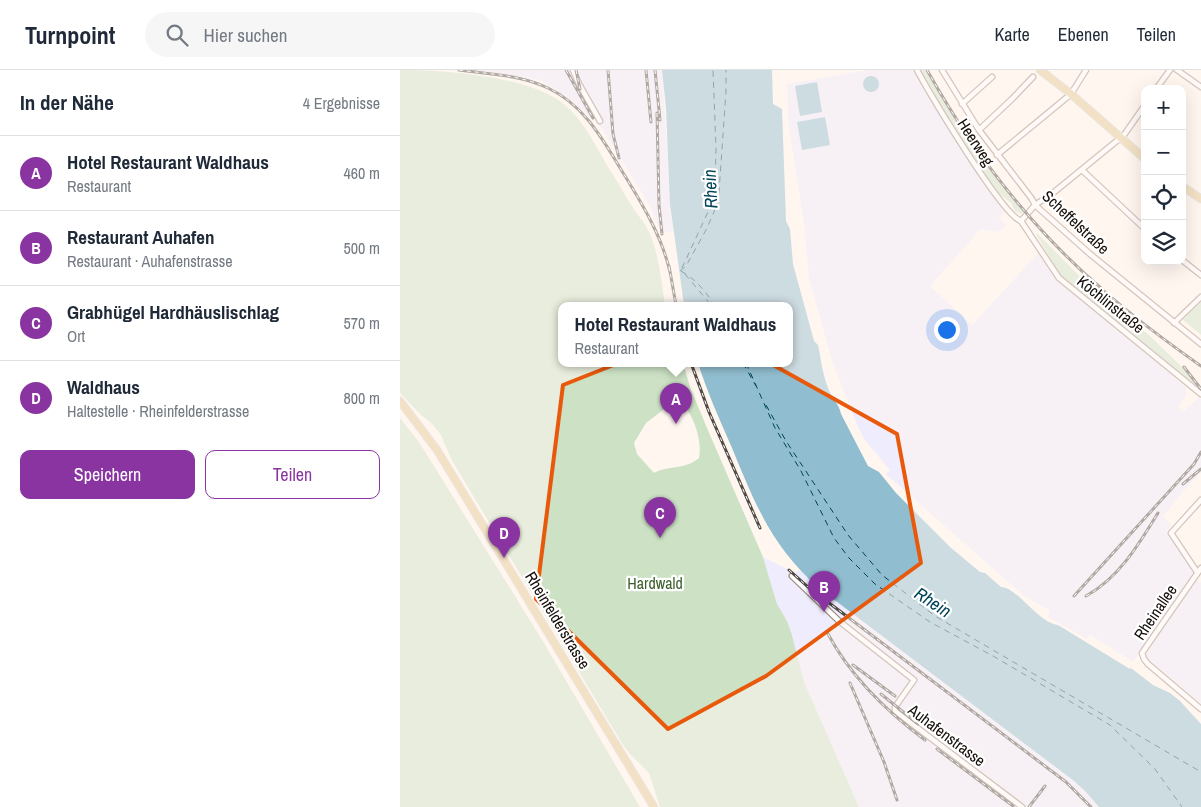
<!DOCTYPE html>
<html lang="de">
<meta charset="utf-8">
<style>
:root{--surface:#fff;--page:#f6f6f7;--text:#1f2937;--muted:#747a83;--line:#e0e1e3;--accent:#8a34a1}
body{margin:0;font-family:"Archivo Narrow",sans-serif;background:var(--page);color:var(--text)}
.controls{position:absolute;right:15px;top:15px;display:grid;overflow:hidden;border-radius:10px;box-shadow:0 5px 20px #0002}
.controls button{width:45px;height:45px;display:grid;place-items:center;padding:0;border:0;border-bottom:1px solid var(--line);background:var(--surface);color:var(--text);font:25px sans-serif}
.you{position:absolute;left:546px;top:259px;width:18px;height:18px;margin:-12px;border:4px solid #fff;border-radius:50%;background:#1a73e8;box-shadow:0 0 0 8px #1a73e833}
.badge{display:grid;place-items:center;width:32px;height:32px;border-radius:50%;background:var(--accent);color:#fff;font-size:16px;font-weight:700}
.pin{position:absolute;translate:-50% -41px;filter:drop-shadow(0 1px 2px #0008)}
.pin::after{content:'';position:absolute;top:26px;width:18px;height:15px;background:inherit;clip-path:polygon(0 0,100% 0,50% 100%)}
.popup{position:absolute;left:158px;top:232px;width:235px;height:65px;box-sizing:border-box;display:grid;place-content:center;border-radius:10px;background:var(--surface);filter:drop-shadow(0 1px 4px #0005);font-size:16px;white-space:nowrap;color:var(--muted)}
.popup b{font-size:19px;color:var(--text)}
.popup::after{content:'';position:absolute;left:50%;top:100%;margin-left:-10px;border:10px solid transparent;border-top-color:var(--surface)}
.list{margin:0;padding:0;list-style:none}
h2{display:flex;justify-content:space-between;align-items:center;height:65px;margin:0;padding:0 20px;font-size:21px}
h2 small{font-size:16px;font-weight:400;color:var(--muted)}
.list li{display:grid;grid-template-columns:32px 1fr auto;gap:15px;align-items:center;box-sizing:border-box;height:75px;padding:0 20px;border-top:1px solid var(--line)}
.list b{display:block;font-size:19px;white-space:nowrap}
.list p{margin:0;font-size:16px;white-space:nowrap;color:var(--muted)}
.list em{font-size:16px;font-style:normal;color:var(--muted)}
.actions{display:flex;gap:10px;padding:15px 20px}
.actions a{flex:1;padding:11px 0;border:1px solid var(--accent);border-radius:10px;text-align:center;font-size:18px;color:var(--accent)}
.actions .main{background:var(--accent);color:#fff}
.icon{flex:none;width:28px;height:28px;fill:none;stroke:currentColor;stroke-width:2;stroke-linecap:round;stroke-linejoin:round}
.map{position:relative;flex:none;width:801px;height:737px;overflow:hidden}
header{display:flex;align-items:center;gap:30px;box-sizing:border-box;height:70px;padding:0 25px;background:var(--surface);border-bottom:1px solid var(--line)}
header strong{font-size:24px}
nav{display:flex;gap:28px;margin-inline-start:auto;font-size:18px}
.search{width:350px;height:45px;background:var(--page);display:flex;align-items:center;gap:12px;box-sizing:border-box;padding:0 18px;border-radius:28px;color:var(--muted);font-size:19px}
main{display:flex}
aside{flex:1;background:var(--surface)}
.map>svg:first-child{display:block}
</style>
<header>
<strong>Turnpoint</strong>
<div class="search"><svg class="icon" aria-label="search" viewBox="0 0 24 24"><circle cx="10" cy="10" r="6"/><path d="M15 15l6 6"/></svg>Hier suchen</div>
<nav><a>Karte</a><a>Ebenen</a><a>Teilen</a></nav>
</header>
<main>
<aside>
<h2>In der Nähe<small>4 Ergebnisse</small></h2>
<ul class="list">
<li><span class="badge">A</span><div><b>Hotel Restaurant Waldhaus</b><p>Restaurant</p></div><em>460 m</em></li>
<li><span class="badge">B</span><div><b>Restaurant Auhafen</b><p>Restaurant · Auhafenstrasse</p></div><em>500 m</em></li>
<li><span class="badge">C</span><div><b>Grabhügel Hardhäuslischlag</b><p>Ort</p></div><em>570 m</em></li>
<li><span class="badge">D</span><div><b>Waldhaus</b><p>Haltestelle · Rheinfelderstrasse</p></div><em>800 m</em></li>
</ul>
<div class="actions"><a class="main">Speichern</a><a>Teilen</a></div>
</aside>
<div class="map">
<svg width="801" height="737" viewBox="0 0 801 737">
<rect width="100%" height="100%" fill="#fff6f0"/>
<path fill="#eeecfd" d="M79 0H262L273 161 261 163 251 138 203 60 169 28 140 10Z
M469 0H513L549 61 605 143 599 148 607 156 598 162 581 159 530 216 572 255 640 181 653 207 786 317V327L778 336 783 342 799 327 801 329V402L772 434 773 435 763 447 772 455 766 462 795 504 733 592 690 565 687 569 648 547 650 541 624 526 486 404 490 400 465 370 457 355 432 291 409 208 404 153 388 51 387 14Z
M363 487 395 503 399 500 441 535 674 711 685 721 699 737H459L404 612 392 565 387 551 377 534Z
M797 510 801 513V634L745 586 747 579Z"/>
<path fill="#cde2c5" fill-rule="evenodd" d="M0 0C44 0 131 6 165 35 187 54 197 80 212 103 219 114 225 126 232 136 236 144 243 150 247 158 259 181 261 210 265 235H162V293H283L290 317 307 358 363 487 377 534 387 551 392 565 404 612 459 737H260L249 703 230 684 223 675 51 389 41 365 32 354 20 344 0 323ZM275 325C291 339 303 367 299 388 285 400 268 395 254 403L237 384 234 373 246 353 267 337 265 332 271 330Z
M519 0H525C554 50 586 98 623 142L621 144 615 141 611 133 596 121 586 107 547 49Z
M637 163 695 222 749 265 783 298 796 313 799 320 733 264 731 260 724 257 664 208 657 200 636 164Z
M801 232V265L783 250Z
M0 348 19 372 144 573 240 737H0Z"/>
<path fill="#90bdcf" d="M262 0H372L373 34 382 39 386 151 390 159 393 194 414 271 418 275C421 288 422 302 427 315 430 326 439 333 441 344L468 396 479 402 496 423 550 477 580 502 585 503 601 517C617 517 638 553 658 555L730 599 731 598 753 615 770 623 780 631 801 654V737H699L685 721 674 711 420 519C372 477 356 436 332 378 320 350 307 322 298 293H390V235H284L270 134 266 38Z
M463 14a8 8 0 1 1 16 0a8 8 0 1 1-16 0Z
M417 12 422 42 400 46 395 16Z
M425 47 430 75 402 80 397 52Z"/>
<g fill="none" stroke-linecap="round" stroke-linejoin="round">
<path stroke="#014458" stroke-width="1" stroke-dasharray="6 5" stroke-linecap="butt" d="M282 198 307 144 315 118 316 78 313 0
M280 201 286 196 306 160 314 142 319 122 326 21V0
M281 201C295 209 306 221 314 235
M285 204 311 235
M343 293 356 316
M346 293 375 358 401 401 434 468 449 488 475 514 530 552 593 586 710 655 755 699 782 737
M366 335 386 371 448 465 482 505 535 546 801 702"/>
<g stroke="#9e8a7d" stroke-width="7">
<path id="street" d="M173 0 179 14 200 51
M517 0C530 24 602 145 621 151
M542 0 579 60 632 129 635 135 690 184 801 274
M777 0 801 17
M756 19 770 0
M562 34 592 7
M579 60 612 29 633 7
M597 85 671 24 686 0
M682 100 745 159
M621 151 659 208 801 324
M621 151 635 135 653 123 724 65 745 35
M782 190 801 205
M774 253 801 227
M801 498 742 583 744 589 748 594 801 639
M797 502 771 463 801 430
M392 506 439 551 514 610 495 637V641L622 737"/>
</g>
<g stroke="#d5d3d3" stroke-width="9">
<path id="primary" d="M640 0 671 24 745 89
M782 116 801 129
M0 331 37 380 254 737"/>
</g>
<use href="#street" stroke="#fff" stroke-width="4.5"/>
<use href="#primary" stroke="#e3c78f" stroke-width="7"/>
<g stroke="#514a45" stroke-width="3">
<path id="rail" d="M59 0C89 4 121 5 148 18 186 36 204 72 225 106 244 137 262 167 270 202
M166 0 193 48
M176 0 180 19
M208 0 213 64 219 88
M246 0 251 52
M255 0 260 50
M527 0C573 82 631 158 702 219 733 247 767 272 801 296
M257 43 259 135 262 164
M269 196 276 235
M291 293 309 342 360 458
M784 297 801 319
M783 414 801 399
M389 500 408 517 666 712 691 737
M674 526 794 394 801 382
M686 526C719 508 739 474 758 443
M428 564C451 607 486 641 525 670
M453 595 495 626
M450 613 484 692 497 730
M481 624 518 654
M537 679 613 736
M629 737 645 716"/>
</g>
<use href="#rail" stroke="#fff" stroke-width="1" stroke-dasharray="4" stroke-linecap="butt"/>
</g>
<path d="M0 0H801V737H0ZM307 258 497 364 521 493 366 606 268 659 136 529 163 315Z" fill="#fff6f0" fill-opacity=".55" fill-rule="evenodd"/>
<path fill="none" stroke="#e8590c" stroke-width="4" stroke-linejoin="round" d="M307 258 497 364 521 493 366 606 268 659 136 529 163 315Z"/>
<g text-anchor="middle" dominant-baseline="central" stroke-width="4.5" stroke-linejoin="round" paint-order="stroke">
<g font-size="16" fill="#140d08" stroke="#fff">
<text transform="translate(576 72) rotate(57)">Heerweg</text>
<text transform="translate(676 152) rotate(43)">Scheffelstraße</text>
<text transform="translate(711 234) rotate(39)">Köchlinstraße</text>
<text transform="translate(755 542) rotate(-56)">Rheinallee</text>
<text transform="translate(158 550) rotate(59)">Rheinfelderstrasse</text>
<text transform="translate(547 665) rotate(37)">Auhafenstrasse</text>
</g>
<g font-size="16" fill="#3e602f" stroke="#fff">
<text x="255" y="513">Hardwald</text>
</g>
<g font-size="18" font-style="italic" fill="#014458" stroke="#fff">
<text transform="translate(310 119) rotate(-93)">Rhein</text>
<text transform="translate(533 532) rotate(33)">Rhein</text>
</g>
</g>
</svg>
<div class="controls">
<button>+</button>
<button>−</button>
<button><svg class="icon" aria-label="locate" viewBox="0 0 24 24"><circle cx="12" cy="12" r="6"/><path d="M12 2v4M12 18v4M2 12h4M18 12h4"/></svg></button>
<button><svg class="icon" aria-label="layers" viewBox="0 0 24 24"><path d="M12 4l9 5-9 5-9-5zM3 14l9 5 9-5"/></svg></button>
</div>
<div class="you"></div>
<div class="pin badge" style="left:276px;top:354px">A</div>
<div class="popup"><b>Hotel Restaurant Waldhaus</b>Restaurant</div>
<div class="pin badge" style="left:424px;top:542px">B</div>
<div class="pin badge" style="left:260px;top:468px">C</div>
<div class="pin badge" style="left:104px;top:488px">D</div>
</div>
</main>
